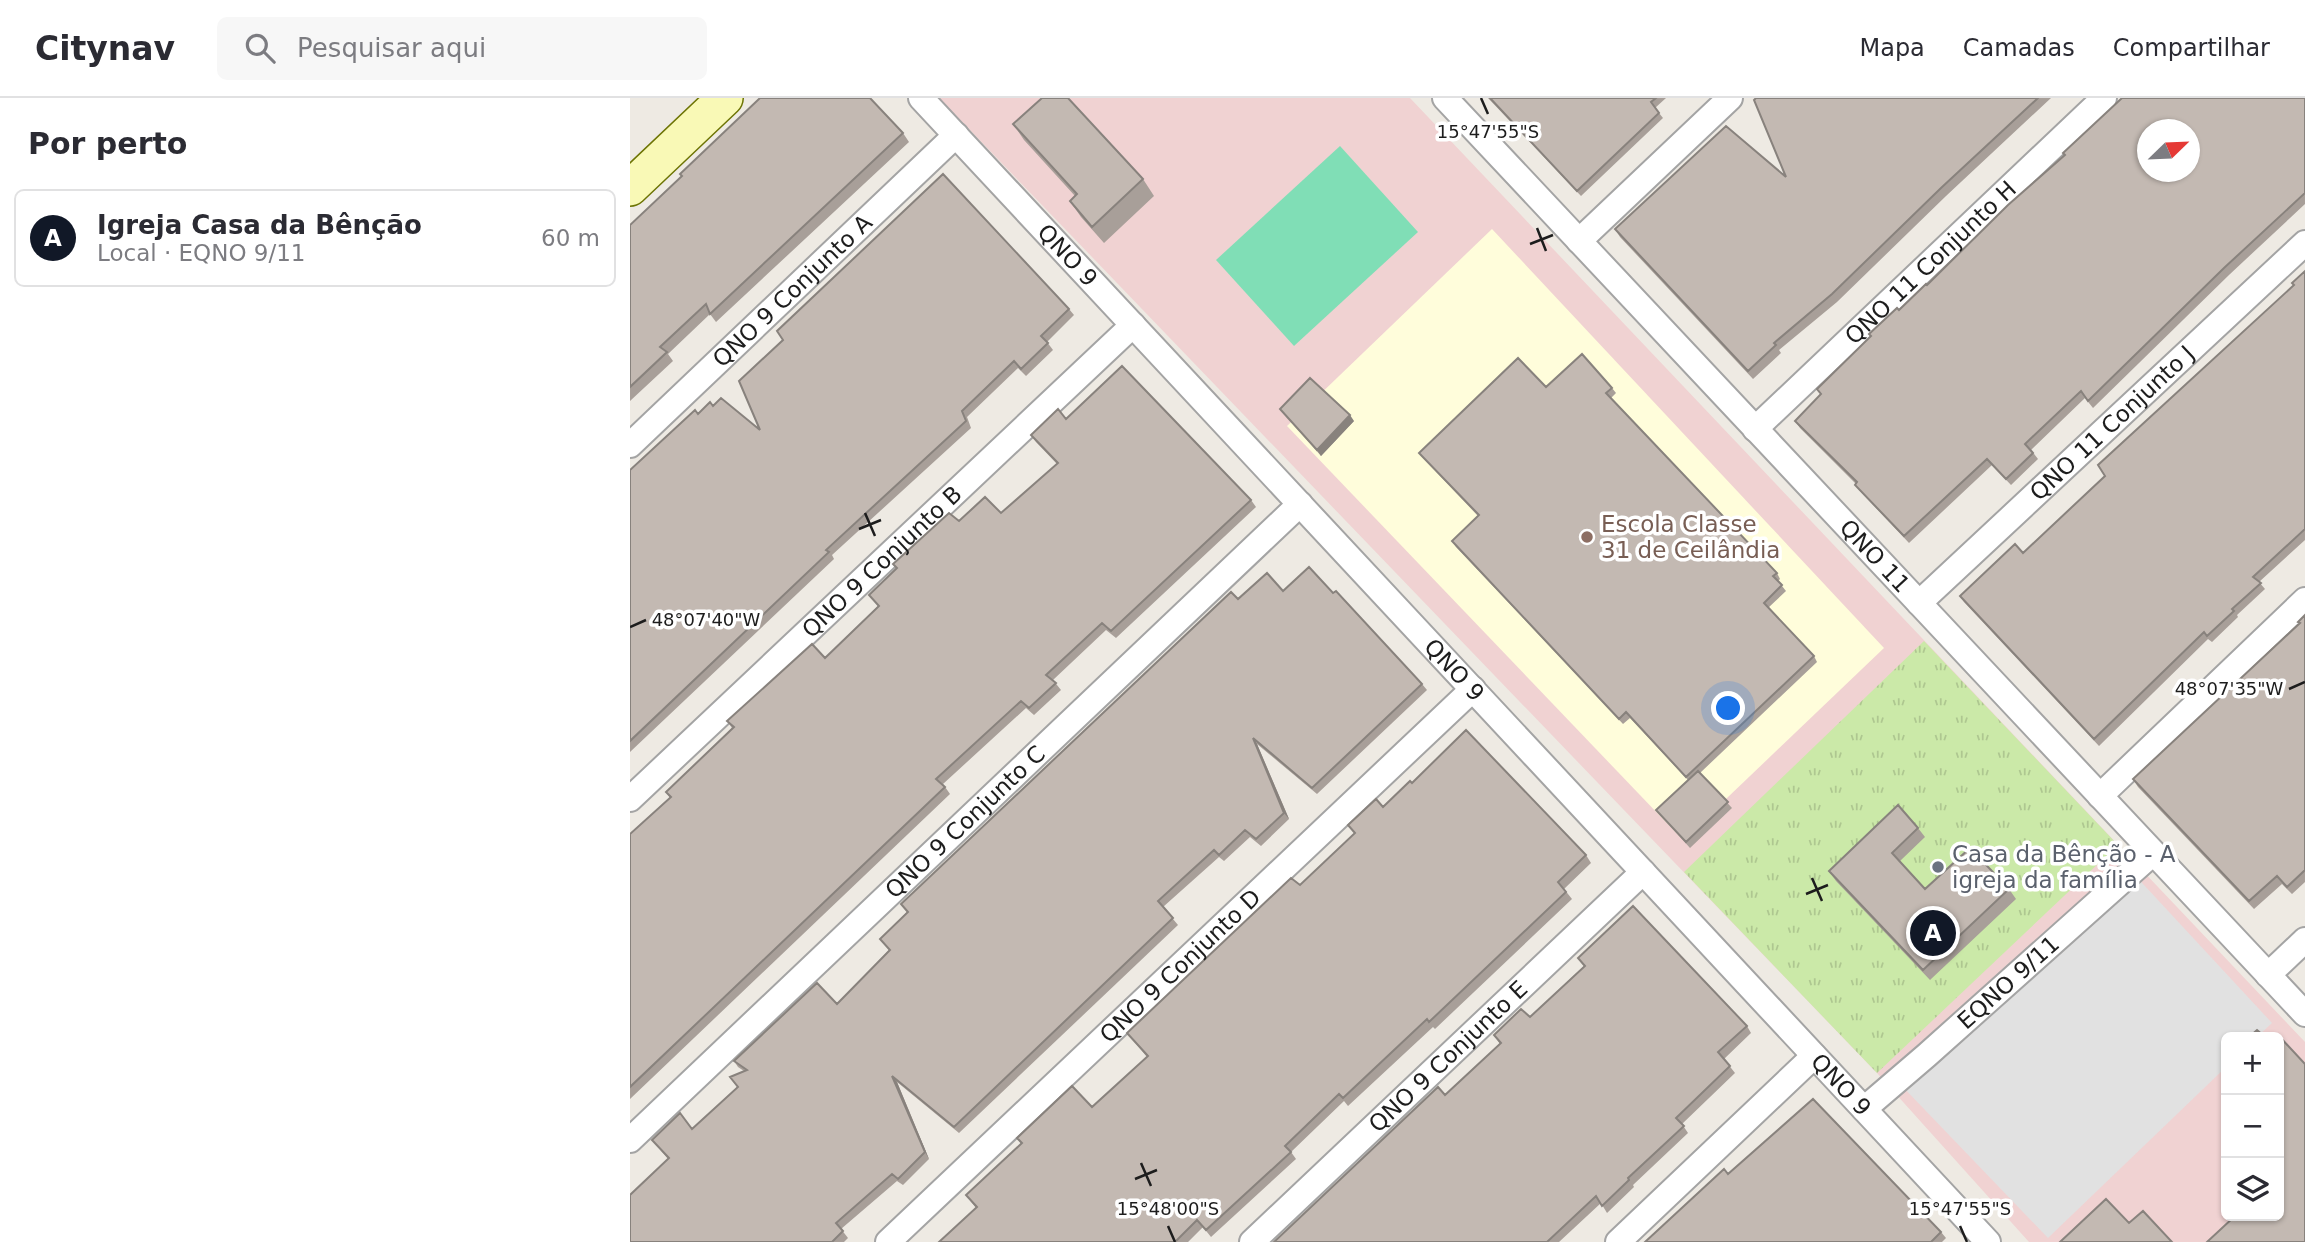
<!DOCTYPE html>
<html lang="pt">
<meta charset="utf-8">
<style>
:root{--surface:#fff;--page:#f7f7f7;--text:#2b2b33;--muted:#7c7c81;--line:#e1e1e2;--accent:#111827}
body{margin:0;font-family:"DejaVu Sans",sans-serif;background:var(--page);color:var(--text)}
.controls{position:absolute;right:21px;bottom:21px;display:grid;overflow:hidden;border-radius:10px;box-shadow:0 2px 5px #0004}
.controls button{width:63px;height:63px;display:grid;place-items:center;padding:0;border:0;border-bottom:2px solid var(--line);background:var(--surface);color:var(--text);font:35px sans-serif}
.compass{position:absolute;left:1507px;top:21px;width:63px;height:63px;border-radius:50%;background:var(--surface);box-shadow:0 2px 5px #0004;rotate:67deg}
.you{position:absolute;left:1099px;top:611px;width:24px;height:24px;margin:-18px;border:5px solid #fff;border-radius:50%;background:#1a73e8;box-shadow:0 0 0 10px #1a73e833}
.badge{display:grid;place-items:center;width:46px;height:46px;border-radius:50%;background:var(--accent);color:#fff;font-size:23px;font-weight:700}
.pin{position:absolute;translate:-50% -50%;border:4px solid #fff;box-shadow:0 2px 7px #0006}
.list{margin:0;padding:0;list-style:none}
h2{display:flex;justify-content:space-between;align-items:center;height:91px;margin:0;padding:0 28px;font-size:30px}
h2 small{font-size:23px;font-weight:400;color:var(--muted)}
.list li{display:grid;grid-template-columns:46px 1fr auto;gap:21px;align-items:center;box-sizing:border-box;height:98px;margin:0 14px 14px;padding:0 14px;border:2px solid var(--line);border-radius:10px}
.list b{display:block;font-size:26px;white-space:nowrap}
.list p{margin:0;font-size:23px;white-space:nowrap;color:var(--muted)}
.list em{font-size:23px;font-style:normal;color:var(--muted)}
.icon{flex:none;width:38px;height:38px;fill:none;stroke:currentColor;stroke-width:2;stroke-linecap:round;stroke-linejoin:round}
.map{position:relative;flex:none;width:1675px;height:1144px;overflow:hidden}
header{display:flex;align-items:center;gap:42px;box-sizing:border-box;height:98px;padding:0 35px;background:var(--surface);border-bottom:2px solid var(--line)}
header strong{font-size:33px}
nav{display:flex;gap:38px;margin-inline-start:auto;font-size:24px}
.search{width:490px;height:63px;background:var(--page);display:flex;align-items:center;gap:18px;box-sizing:border-box;padding:0 24px;border-radius:10px;color:var(--muted);font-size:26px}
main{display:flex}
aside{flex:1;background:var(--surface)}
.map>svg:first-child{display:block}
</style>
<header>
<strong>Citynav</strong>
<div class="search"><svg class="icon" aria-label="search" viewBox="0 0 24 24"><circle cx="10" cy="10" r="6"/><path d="M15 15l6 6"/></svg>Pesquisar aqui</div>
<nav><a>Mapa</a><a>Camadas</a><a>Compartilhar</a></nav>
</header>
<main>
<aside>
<h2>Por perto<small></small></h2>
<ul class="list">
<li><span class="badge">A</span><div><b>Igreja Casa da Bênção</b><p>Local · EQNO 9/11</p></div><em>60 m</em></li>
</ul>
</aside>
<div class="map">
<svg width="1675" height="1144" viewBox="0 0 1675 1144">
<defs>
<pattern id="grass-tufts" width="24" height="20" patternUnits="userSpaceOnUse" patternTransform="scale(1.75)"><rect width="24" height="20" fill="#cbe9a8"/><path d="M3 7l-1-3M5 7V3M7 7l1-3M15 17l-1-3M17 17v-4M19 17l1-3" fill="none" stroke="#aec790"/></pattern>
</defs>
<rect width="100%" height="100%" fill="#eeeae3"/>
<path fill="#f0d2d2" fill-rule="evenodd" d="M309 0H780L1675 944V1144H1399L1247 975ZM1596 939H1649V1118H1596Z"/>
<path fill="#fffddb" d="M862 131 1254 550 1053 742 657 328Z"/>
<path fill="url(#grass-tufts)" d="M1294 543 1488 747 1247 975 1054 774Z"/>
<path fill="#80deb6" d="M710 48 788 134 664 248 586 162Z"/>
<path fill="#e1e1e1" d="M1501 773 1642 925 1627 939H1596V969L1418 1140 1271 987Z"/>
<g fill="none" stroke-linecap="round" stroke-linejoin="round">
<g stroke="#a4a4a4" stroke-width="28">
<g id="minor">
<path id="s1" d="M291 0 1358 1144"/>
<path id="s2" d="M815 0 1675 916"/>
<path d="M949 143 1100 0"/>
<path id="s3" d="M1125 331 1474 0"/>
<path id="s4" d="M0 347 326 37"/>
<path id="s5" d="M1289 505 1675 145"/>
<path d="M1470 698 1675 502"/>
<path id="s6" d="M0 701 503 227"/>
<path d="M1638 877 1675 842"/>
<path id="s7" d="M1234 1011 1297 957 1523 755"/>
<path id="s8" d="M0 1042 670 406"/>
<path id="s9" d="M258 1144 843 591"/>
<path id="s10" d="M622 1144 1013 774"/>
<path d="M988 1144 1184 958"/>
</g>
</g>
<g stroke="#6d7404" stroke-width="38">
<path id="secondary" d="M0 90 95 0"/>
</g>
<use href="#minor" stroke="#fff" stroke-width="24"/>
<use href="#secondary" stroke="#f9f9b6" stroke-width="35"/>
</g>
<path fill="#a89f99" d="M858 0H1036L1025 10 1033 20 951 98Z
M1126 0H1421L1316 98 1207 204 1149 252 1151 255 1123 281 990 139 985 131 1156 79Z
M1675 0V106L1599 177 1463 310 1455 300 1401 352 1408 361 1381 387 1362 367 1279 445 1230 393 1225 387 1226 386 1170 330 1165 323 1191 296 1269 212 1297 187Z
M383 26 513 81 524 98 474 145 451 119 440 103 445 98 394 42Z
M273 35 279 44 86 224 80 216 38 256 43 263 0 303V127Z
M1675 173V442L1629 484 1635 491 1607 517 1608 519 1582 544 1578 541 1469 648 1334 504 1330 498 1393 455 1475 378 1664 187Z
M439 211 444 217 417 244 423 252 396 278 388 270 337 319 341 330 202 457 204 461 0 654V372L68 316 83 308 130 332Z
M982 290 986 295 981 300 1147 475 1150 481 1148 483 1156 493 1138 510 1184 558 1187 564 1070 675 1102 710 1060 750 1026 712 1058 682 1000 620 993 626 826 449 822 443 848 418 793 360 789 355Z
M650 311 724 323 691 358Z
M436 321 621 402 626 409 486 540 476 532 423 582 431 592 404 617 396 610 313 686 320 696 0 1001V736L40 700 36 694 102 630 97 623 195 560 248 508 239 497 266 471 263 466 329 423 371 415 427 366 406 344 401 337Z
M653 493 703 495 792 586 797 592 687 696 627 646 659 721 631 748 620 739 594 763 589 759 533 809 548 827 329 1035 267 984 299 1061 273 1087 267 1083 211 1131 218 1140 214 1144H0L38 1061 22 1042 62 1031 107 989 100 979 114 973 108 969 104 963 207 906 259 852 250 841 277 814 271 806 608 501Z
M1675 517V784L1662 796 1652 786 1624 811 1508 689 1503 681 1669 525Z
M782 685 956 757 961 765 934 791 942 801 805 931 803 929 718 1008 714 1003 661 1054 666 1061 581 1139 573 1129 558 1144H309L346 1110 336 1097 391 1046 387 1040 462 1009 517 959 497 935 670 787 725 736 718 727 753 709Z
M1288 730 1295 739 1270 763 1295 791H1379L1386 801 1300 882 1206 783 1199 773Z
M948 860 1117 928 1121 935 1094 961 1105 975 1052 1026 1058 1035 1003 1087 1004 1089 977 1115 971 1105 929 1144H644L815 997 870 946 864 937 900 919 954 868Z
M1098 1076 1311 1134 1316 1140 1312 1144H1015Z"/>
<path fill="#88827d" d="M720 317 724 323 691 358 687 352Z
M623 640 627 646 659 721 654 715Z
M262 978 267 984 299 1061 295 1054Z"/>
<path fill="#c3b9b2" stroke="#88827d" stroke-width="2" fill-rule="evenodd" d="M130 0H240L273 35 80 216 76 206 30 249 37 254 0 289V127L52 78 50 76Z
M412 0H438L513 81 462 129 440 103 447 96 383 26Z
M860 0H1026L1021 4 1029 15 947 93Z
M1126 0H1408L1311 90 1202 196 1144 245 1146 247 1118 273 985 131 1096 28 1156 79 1124 2Z
M1492 0H1675V95L1594 170 1458 303 1451 293 1395 346 1403 355 1376 381 1357 361 1274 438 1225 387 1227 384 1165 323 1191 296 1187 291 1241 238 1239 236 1267 210 1269 212 1296 186 1297 187 1378 107 1435 57 1433 55ZM1517 32H1559V74H1517Z
M313 76 439 211 411 238 418 245 391 271 384 263 332 313 336 323 196 452 199 454 0 643V372L65 312 68 316 80 304 83 308 91 300 130 332 109 283 153 242 147 233Z
M1675 173V431L1623 479 1631 485 1602 511 1604 513 1577 538 1574 534 1464 641 1330 498 1385 446 1393 455 1475 378 1468 367 1664 187 1662 185Z
M952 256 982 290 976 295 1147 475 1143 478 1152 487 1134 505 1184 558 1056 679 996 614 989 621 822 443 849 417 789 355 888 260 916 289Z
M492 268 621 402 481 533 472 525 416 577 426 585 399 610 391 603 306 681 315 689 0 989V736L41 699 36 694 104 629 97 623 182 546 195 560 249 508 239 497 267 470 263 466 319 415 329 423 355 399 371 415 428 365 401 337 428 311 436 321Z
M680 280 720 317 687 352 650 311Z
M679 469 703 495 706 493 792 586 682 690 623 640 654 715 626 741 615 732 589 757 584 752 528 803 543 820 324 1029 262 978 295 1054 268 1081 262 1076 206 1125 213 1133 202 1144H0V1097L39 1060 22 1042 50 1015 62 1031 108 989 100 979 117 972 104 963 187 885 207 906 260 852 250 841 278 814 271 806 601 494 608 501 637 475 653 493Z
M1675 517V772L1657 789 1647 778 1619 803 1503 681 1670 525 1668 524Z
M836 632 956 757 928 784 936 794 799 924 797 921 713 1000 709 996 655 1048 661 1054 576 1132 567 1122 545 1144H309L347 1109 336 1097 392 1045 387 1040 442 988 462 1009 518 958 497 935 661 780 670 787 725 735 718 727 746 701 753 709 780 683 782 685Z
M1068 673 1098 704 1056 744 1026 712Z
M1268 707 1288 730 1262 755 1295 791 1340 750 1379 791 1293 872 1199 773Z
M1003 808 1117 928 1088 954 1100 968 1046 1020 1054 1028 998 1080 999 1082 972 1108 966 1098 917 1144H644L808 989 815 997 871 945 864 937 891 911 900 919 955 868 948 860Z
M1627 932 1635 939H1619Z
M1649 938 1675 966V1144H1577L1605 1118H1649V1062L1650 1061 1649 1059 1648 939Z
M1183 1001 1311 1134 1301 1144H1015L1094 1071 1098 1076Z
M1476 1101 1499 1125 1513 1113 1542 1144H1430Z"/>
<path fill="none" stroke="#1d1d1d" stroke-width="2.5" d="M851 0 858 16M907 130 916 153M900 146 923 137M235 415 245 438M229 431 251 422M0 529 16 522M1659 591 1675 584M1182 780 1192 803M1176 796 1198 787M511 1065 521 1088M505 1081 527 1072M538 1128 545 1144M1330 1128 1337 1144"/>
<circle fill="#8d6e63" stroke="#fff" stroke-width="2.5" cx="957" cy="439" r="7"/>
<circle fill="#6b7280" stroke="#fff" stroke-width="2.5" cx="1308" cy="769" r="7"/>
<g text-anchor="middle" dominant-baseline="central" stroke-width="7" stroke-linejoin="round" paint-order="stroke">
<g font-size="23" fill="#1d1d1d" stroke="#fff">
<text stroke="none"><textPath href="#s1" startOffset="215">QNO 9</textPath></text>
<text stroke="none"><textPath href="#s3" startOffset="242">QNO 11 Conjunto H</textPath></text>
<text stroke="none"><textPath href="#s4" startOffset="224">QNO 9 Conjunto A</textPath></text>
<text stroke="none"><textPath href="#s5" startOffset="264">QNO 11 Conjunto J</textPath></text>
<text stroke="none"><textPath href="#s2" startOffset="628">QNO 11</textPath></text>
<text stroke="none"><textPath href="#s6" startOffset="346">QNO 9 Conjunto B</textPath></text>
<text stroke="none"><textPath href="#s1" startOffset="782">QNO 9</textPath></text>
<text stroke="none"><textPath href="#s8" startOffset="462">QNO 9 Conjunto C</textPath></text>
<text stroke="none"><textPath href="#s9" startOffset="402">QNO 9 Conjunto D</textPath></text>
<text stroke="none"><textPath href="#s7" startOffset="192">EQNO 9/11</textPath></text>
<text stroke="none"><textPath href="#s10" startOffset="270">QNO 9 Conjunto E</textPath></text>
<text stroke="none"><textPath href="#s1" startOffset="1349">QNO 9</textPath></text>
</g>
<g font-size="23" fill="#785e54" stroke="#fff" text-anchor="start">
<text x="971" y="426">Escola Classe<tspan x="971" dy="26">31 de Ceilândia</tspan></text>
</g>
<g font-size="23" fill="#5b616d" stroke="#fff" text-anchor="start">
<text x="1322" y="756">Casa da Bênção - A<tspan x="1322" dy="26">igreja da família</tspan></text>
</g>
</g>
<g font-size="18" text-anchor="middle" fill="#1d1d1d" stroke="#fff" stroke-width="7" stroke-linejoin="round" paint-order="stroke">
<text x="858" y="40">15°47'55"S</text>
<text x="76" y="528">48°07'40"W</text>
<text x="1599" y="597">48°07'35"W</text>
<text x="538" y="1117">15°48'00"S</text>
<text x="1330" y="1117">15°47'55"S</text>
</g>
</svg>
<div class="controls">
<button>+</button>
<button>−</button>
<button><svg class="icon" aria-label="layers" viewBox="0 0 24 24"><path d="M12 4l9 5-9 5-9-5zM3 14l9 5 9-5"/></svg></button>
</div>
<svg class="compass" viewBox="-18 -18 36 36"><path d="M0-13l5 13h-10z" fill="#e53935"/><path d="M0 13l5-13h-10z" fill="#7c7c81"/></svg>
<div class="you"></div>
<div class="pin badge" style="left:1303px;top:835px">A</div>
</div>
</main>
